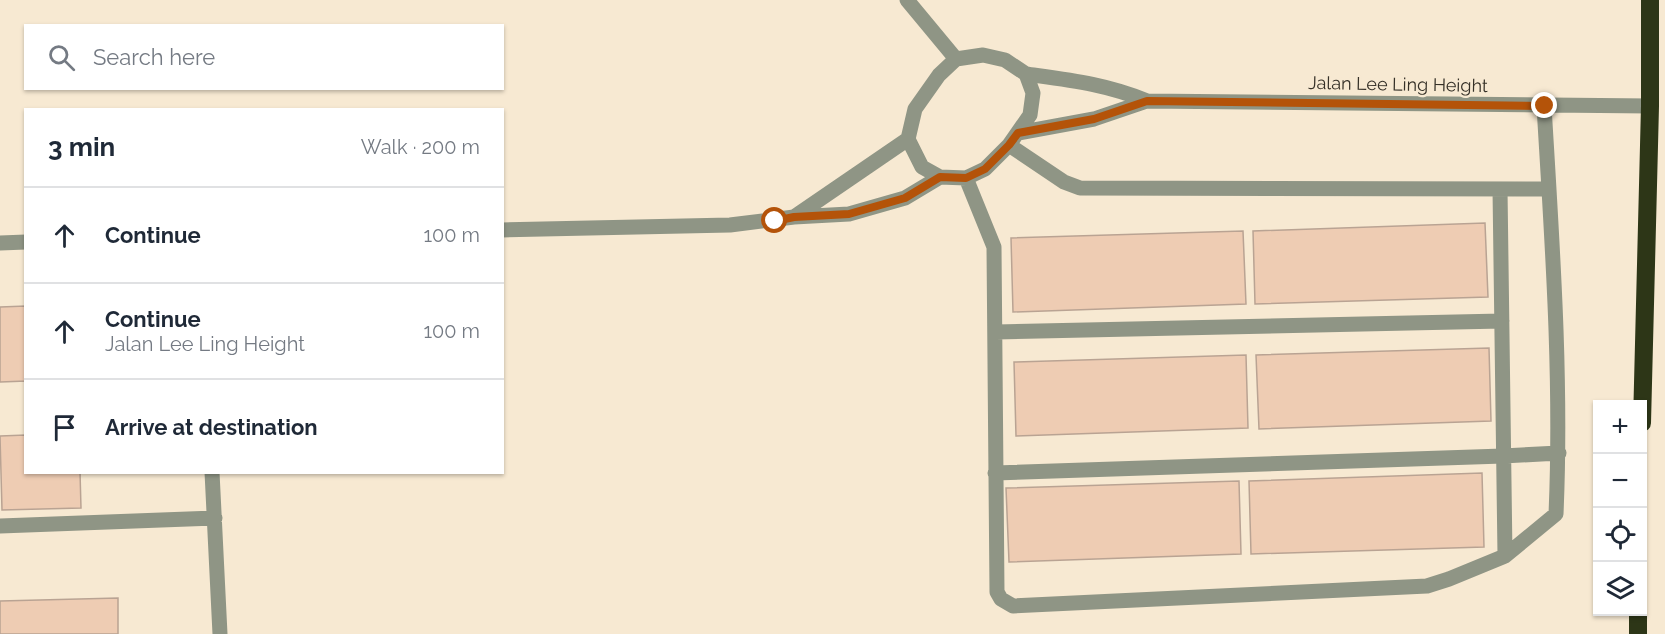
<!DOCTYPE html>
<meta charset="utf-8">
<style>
:root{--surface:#fff;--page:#f2f2f3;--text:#1f2937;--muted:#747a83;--line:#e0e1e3}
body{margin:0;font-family:Raleway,sans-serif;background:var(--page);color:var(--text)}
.controls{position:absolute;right:18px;bottom:18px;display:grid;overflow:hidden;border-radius:0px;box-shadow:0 2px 4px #0004}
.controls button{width:54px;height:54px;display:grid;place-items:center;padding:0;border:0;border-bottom:2px solid var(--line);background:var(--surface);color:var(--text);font:30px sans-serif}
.stop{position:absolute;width:18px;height:18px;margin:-14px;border:4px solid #b45309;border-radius:50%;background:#fff}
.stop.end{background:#b45309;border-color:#fff;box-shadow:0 2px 6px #0008}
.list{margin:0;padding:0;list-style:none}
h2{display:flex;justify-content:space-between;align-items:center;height:78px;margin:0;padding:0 24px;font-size:26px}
h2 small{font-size:20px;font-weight:400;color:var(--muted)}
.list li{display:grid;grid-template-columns:39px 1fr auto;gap:18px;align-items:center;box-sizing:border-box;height:96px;padding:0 24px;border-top:2px solid var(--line)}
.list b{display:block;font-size:22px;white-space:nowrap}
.list p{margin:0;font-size:20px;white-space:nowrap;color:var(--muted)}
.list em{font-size:20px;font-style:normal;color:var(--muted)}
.icon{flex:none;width:33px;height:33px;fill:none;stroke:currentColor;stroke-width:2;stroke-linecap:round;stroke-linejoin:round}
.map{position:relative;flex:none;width:1665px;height:634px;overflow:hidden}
.search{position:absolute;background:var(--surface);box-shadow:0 2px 4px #0004;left:24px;top:24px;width:480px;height:66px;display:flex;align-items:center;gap:15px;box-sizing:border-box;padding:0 21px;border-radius:0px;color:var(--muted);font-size:22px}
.panel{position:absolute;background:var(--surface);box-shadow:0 2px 4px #0004;left:24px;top:108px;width:480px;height:366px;border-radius:0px}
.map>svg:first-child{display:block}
</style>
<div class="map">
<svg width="1665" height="634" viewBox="0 0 1665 634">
<rect width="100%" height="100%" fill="#f7e9d2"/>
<path fill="#eeccb3" stroke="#b9a393" stroke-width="1.5" d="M1485 223 1488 297 1255 304 1253 231Z
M1243 231 1246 304 1013 312 1011 238Z
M26 306V381L0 382V307Z
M1489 348 1491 421 1259 429 1256 355Z
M1246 355 1248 428 1016 436 1014 362Z
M26 435V472H80L81 508 2 510 0 436Z
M1482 473 1484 547 1251 554 1249 481Z
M1239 481 1241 554 1009 562 1006 488Z
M118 598V634H0V601Z"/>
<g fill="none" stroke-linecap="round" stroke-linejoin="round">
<path stroke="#8f9585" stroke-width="15" d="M907 0 956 59
M983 55 1005 60 1026 74 1033 93 1030 115 1009 145 985 169 966 178 940 177 922 167 908 139 915 109 939 75 956 59Z
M1026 74C1069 80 1106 84 1147 101
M1018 133 1094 119 1147 101 1650 106
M1009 145 1064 182 1080 188 1549 189
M966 178 994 247 997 592 1001 599 1013 606 1427 586 1449 579 1505 556 1556 514C1562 378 1552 241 1544 106
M1500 189 1505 556
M794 217 908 139
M502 230 730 225 794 217 849 214 905 198 940 177
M0 243 26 242
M996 332 1502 321
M212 472 220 634
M995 473 1503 456 1559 453
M0 526 215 518"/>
<path stroke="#2d3617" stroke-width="18" d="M1642 423 1650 106V0
M1638 634V612"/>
</g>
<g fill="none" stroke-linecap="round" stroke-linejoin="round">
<path stroke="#b45309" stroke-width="8" d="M775 221 794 217 849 214 905 198 940 177 966 178 985 169 1009 145 1018 133 1094 119 1147 101 1545 106"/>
</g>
<g text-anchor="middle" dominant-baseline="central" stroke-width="5" stroke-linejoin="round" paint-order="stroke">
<g font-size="18" fill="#353027" stroke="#f7e9d2">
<text transform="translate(1398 84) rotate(1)">Jalan Lee Ling Height</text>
</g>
</g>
</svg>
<div class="controls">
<button>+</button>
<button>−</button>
<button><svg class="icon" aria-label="locate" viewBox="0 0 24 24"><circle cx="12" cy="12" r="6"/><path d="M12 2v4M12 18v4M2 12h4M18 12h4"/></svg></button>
<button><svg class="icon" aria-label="layers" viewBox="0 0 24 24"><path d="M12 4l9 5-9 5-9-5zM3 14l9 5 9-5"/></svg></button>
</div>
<div class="stop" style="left:775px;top:221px"></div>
<div class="stop end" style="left:1545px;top:106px"></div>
<div class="search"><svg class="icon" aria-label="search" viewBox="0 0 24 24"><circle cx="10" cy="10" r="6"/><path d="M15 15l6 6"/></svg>Search here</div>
<section class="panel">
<h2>3 min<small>Walk · 200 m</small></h2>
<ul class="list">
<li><svg class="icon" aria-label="ahead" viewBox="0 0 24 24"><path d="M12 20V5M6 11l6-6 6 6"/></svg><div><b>Continue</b></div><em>100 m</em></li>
<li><svg class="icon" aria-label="ahead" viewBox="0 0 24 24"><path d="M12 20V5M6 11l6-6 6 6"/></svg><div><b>Continue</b><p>Jalan Lee Ling Height</p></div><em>100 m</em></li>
<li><svg class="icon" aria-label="arrive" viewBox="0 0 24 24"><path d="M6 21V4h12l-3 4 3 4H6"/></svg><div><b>Arrive at destination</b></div></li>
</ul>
</section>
</div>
